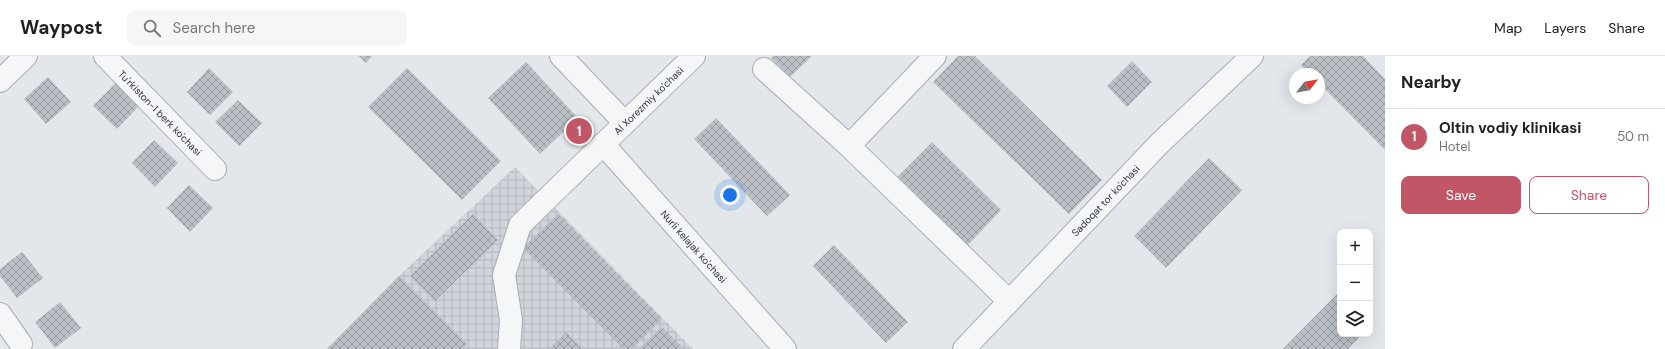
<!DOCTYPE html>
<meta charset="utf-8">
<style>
:root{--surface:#fff;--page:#f6f6f6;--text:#202124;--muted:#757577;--line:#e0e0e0;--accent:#c15667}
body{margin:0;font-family:"DM Sans",sans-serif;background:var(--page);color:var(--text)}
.controls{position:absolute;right:12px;bottom:12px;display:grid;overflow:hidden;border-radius:8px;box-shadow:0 4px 16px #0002}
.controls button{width:36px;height:36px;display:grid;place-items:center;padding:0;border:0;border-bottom:1px solid var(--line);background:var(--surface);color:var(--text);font:20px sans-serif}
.compass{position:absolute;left:1289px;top:12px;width:36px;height:36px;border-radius:50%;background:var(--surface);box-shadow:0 4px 16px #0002;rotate:59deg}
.you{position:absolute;left:730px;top:139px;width:14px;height:14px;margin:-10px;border:3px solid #fff;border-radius:50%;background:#1a73e8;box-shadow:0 0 0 6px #1a73e833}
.badge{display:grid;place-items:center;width:26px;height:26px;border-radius:50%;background:var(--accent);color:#fff;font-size:13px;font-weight:700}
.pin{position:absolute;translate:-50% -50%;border:2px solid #fff;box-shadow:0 1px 4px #0006}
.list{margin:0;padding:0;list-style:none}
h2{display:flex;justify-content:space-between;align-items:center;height:52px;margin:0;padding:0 16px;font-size:17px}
h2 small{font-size:13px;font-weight:400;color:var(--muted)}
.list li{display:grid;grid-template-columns:26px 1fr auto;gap:12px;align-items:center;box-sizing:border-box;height:56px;padding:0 16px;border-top:1px solid var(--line)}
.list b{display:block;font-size:15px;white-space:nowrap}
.list p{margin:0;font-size:13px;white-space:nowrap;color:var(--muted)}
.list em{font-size:13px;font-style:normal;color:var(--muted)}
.actions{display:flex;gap:8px;padding:12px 16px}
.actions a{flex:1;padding:9px 0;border:1px solid var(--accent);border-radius:8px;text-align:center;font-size:14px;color:var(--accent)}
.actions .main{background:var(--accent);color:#fff}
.icon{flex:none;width:22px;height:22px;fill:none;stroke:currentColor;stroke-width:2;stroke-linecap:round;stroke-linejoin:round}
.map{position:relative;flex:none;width:1385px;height:293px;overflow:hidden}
header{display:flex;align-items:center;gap:24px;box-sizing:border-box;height:56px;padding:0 20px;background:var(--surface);border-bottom:1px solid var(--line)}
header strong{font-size:19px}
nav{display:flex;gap:22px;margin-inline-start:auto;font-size:14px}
.search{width:280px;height:36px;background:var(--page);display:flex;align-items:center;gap:10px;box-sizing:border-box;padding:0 14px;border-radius:8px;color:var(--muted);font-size:15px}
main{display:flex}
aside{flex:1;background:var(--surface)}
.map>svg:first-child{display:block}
</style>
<header>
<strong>Waypost</strong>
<div class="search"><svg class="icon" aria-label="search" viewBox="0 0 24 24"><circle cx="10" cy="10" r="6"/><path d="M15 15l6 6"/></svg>Search here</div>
<nav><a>Map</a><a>Layers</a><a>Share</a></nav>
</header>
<main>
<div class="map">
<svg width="1385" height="293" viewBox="0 0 1385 293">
<defs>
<pattern id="industrial-grid" width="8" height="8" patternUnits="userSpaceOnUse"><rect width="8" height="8" fill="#d1d5db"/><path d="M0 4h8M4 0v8" fill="none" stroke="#b4b7bd"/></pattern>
<pattern id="building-cross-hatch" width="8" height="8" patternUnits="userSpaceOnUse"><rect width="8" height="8" fill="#bbbfc6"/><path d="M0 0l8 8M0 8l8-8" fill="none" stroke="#989ca2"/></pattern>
</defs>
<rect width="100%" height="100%" fill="#e3e6ea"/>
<path fill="url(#industrial-grid)" d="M515 111 693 293H327L399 220Z"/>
<path fill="url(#building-cross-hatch)" d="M359 0H372L366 7Z
M773 0H812L790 21 771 2Z
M958 0H975L1102 124 1069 158 933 26Z
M1310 0H1363L1385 23V94L1319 27V18H1310L1301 9Z
M1132 5 1152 26 1127 51 1107 30Z
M526 6 578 62 540 98 488 42Z
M209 12 233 36 210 59 187 36Z
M407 12 501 105 462 144 368 51Z
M48 21 71 46 46 68 24 43Z
M116 27 139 50 117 73 93 50Z
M238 44 262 67 239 90 215 66Z
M716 62 790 139 767 160 694 83Z
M154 84 178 107 155 131 132 107Z
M932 86 1001 154 967 190 896 122Z
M1209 102 1242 134 1166 212 1134 180Z
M189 129 213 152 190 176 167 152Z
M473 158 498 184 435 245 410 220Z
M558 158 662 263 632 293H623L523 192Z
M834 189 908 266 886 287 813 210Z
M22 196 43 222 17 242 0 220V213Z
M399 220 467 288 462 293H327Z
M1340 235V278H1362L1348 293H1283Z
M60 246 81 272 55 292 35 266Z
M662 271 684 293H639Z
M566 276 582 293H549Z"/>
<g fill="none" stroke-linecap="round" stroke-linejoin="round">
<g stroke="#a8adb4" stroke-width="24">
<g id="minor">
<path id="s1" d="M105 0 215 113"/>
<path d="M561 0 625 67"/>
<path d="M764 13 849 90 1009 245"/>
<path d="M0 25 26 0"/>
<path id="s2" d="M603 88 785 293"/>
<path d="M849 90 935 0"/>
<path d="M0 258 21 288"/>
<path id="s3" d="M509 293 511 264 504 219 520 169 694 0"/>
<path id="s4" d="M964 293 1159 88 1252 0"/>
</g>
</g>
<use href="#minor" stroke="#f5f6f8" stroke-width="22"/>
</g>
<g text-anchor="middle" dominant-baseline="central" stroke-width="3" stroke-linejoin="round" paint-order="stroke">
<g font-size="10" fill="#2c3440" stroke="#f3f5f7">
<text stroke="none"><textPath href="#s3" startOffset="306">Al Xorezmiy ko'chasi</textPath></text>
<text stroke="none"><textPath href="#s1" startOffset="79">Tu'rkiston-1 berk ko'chasi</textPath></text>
<text stroke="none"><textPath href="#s4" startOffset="205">Sadoqat tor ko'chasi</textPath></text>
<text stroke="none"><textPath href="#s2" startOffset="137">Nurli kelajak ko'chasi</textPath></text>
</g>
</g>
</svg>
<div class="controls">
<button>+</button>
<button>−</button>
<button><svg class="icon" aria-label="layers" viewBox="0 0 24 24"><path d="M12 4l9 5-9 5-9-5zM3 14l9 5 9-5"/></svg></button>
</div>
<svg class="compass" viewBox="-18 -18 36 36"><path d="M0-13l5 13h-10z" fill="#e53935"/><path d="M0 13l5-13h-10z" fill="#757577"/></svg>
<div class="you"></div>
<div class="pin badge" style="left:579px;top:75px">1</div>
</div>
<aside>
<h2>Nearby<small></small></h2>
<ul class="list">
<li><span class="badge">1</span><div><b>Oltin vodiy klinikasi</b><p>Hotel</p></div><em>50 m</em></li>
</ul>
<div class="actions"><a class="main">Save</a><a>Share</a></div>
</aside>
</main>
